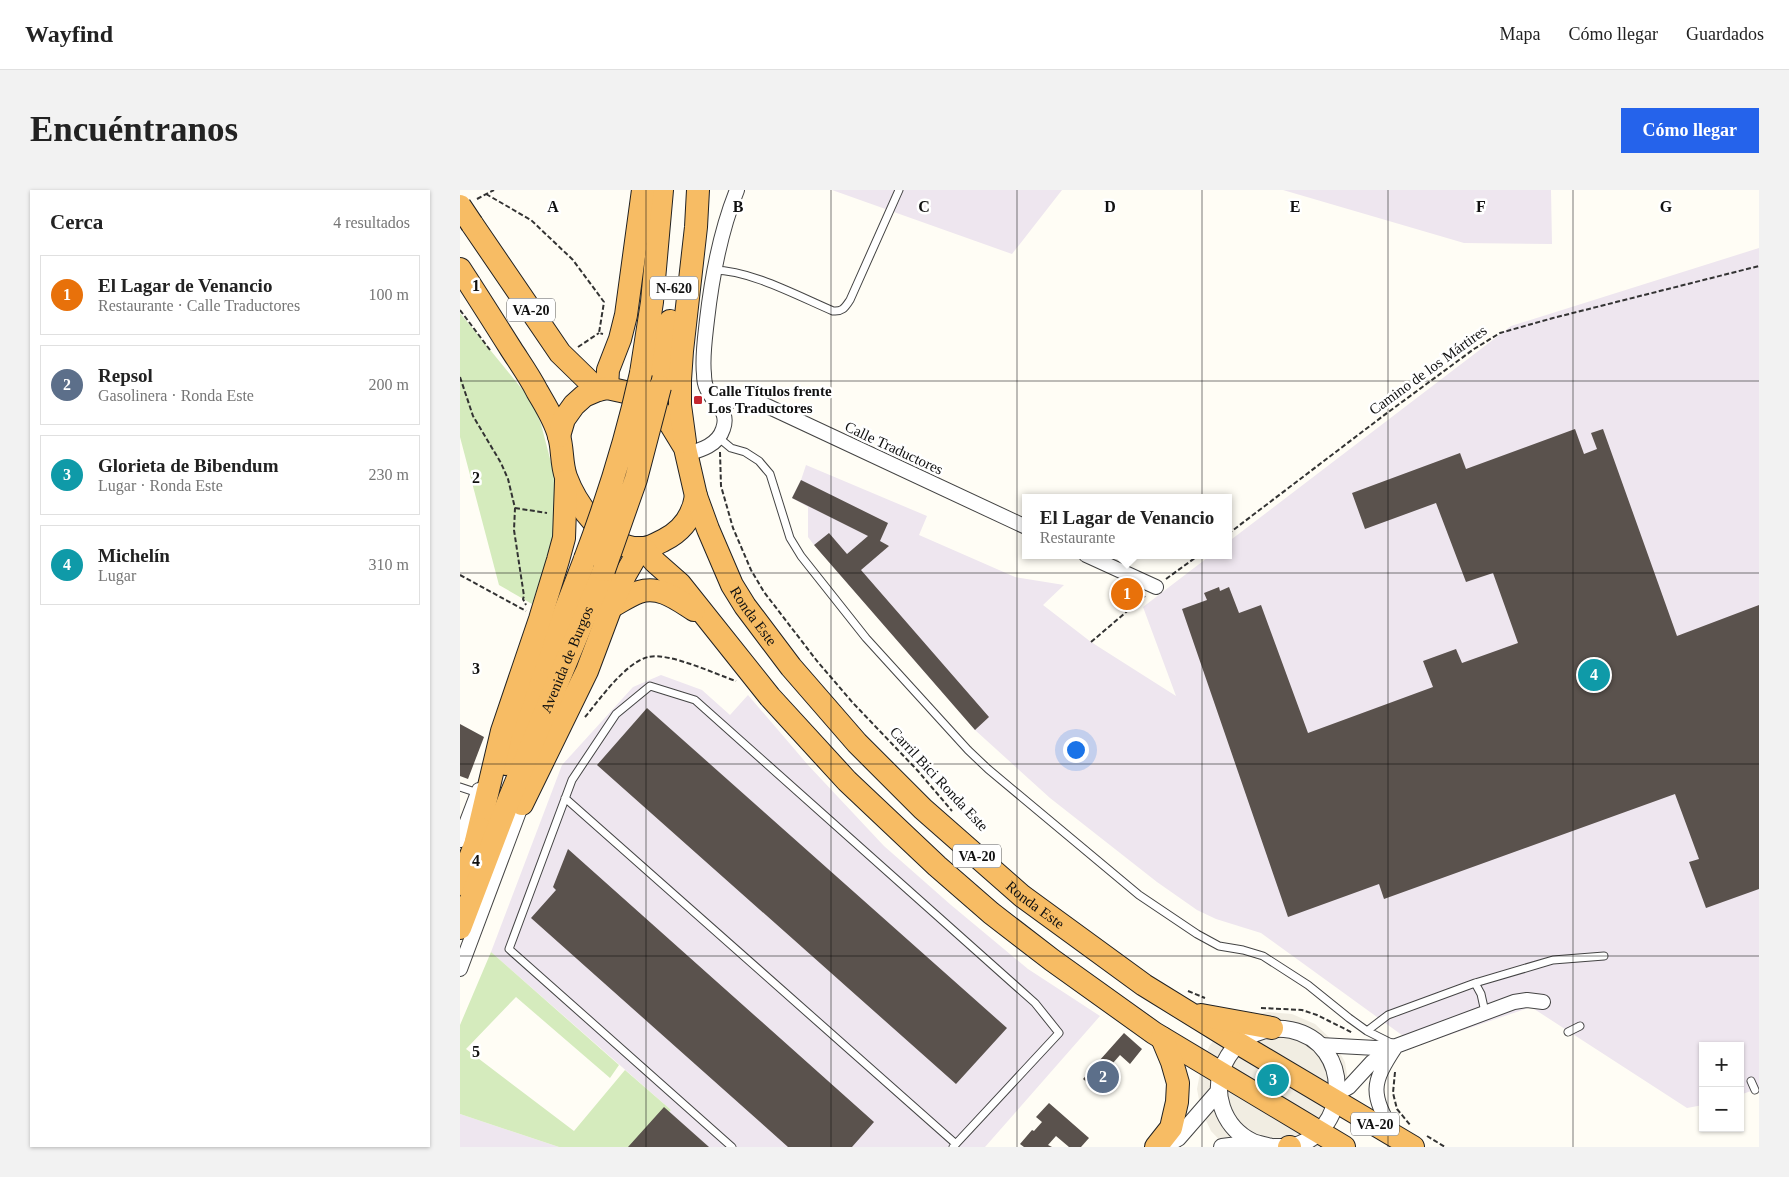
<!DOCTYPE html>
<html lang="es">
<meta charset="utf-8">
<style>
:root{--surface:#fff;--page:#f2f2f2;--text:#222;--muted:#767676;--line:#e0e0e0;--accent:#2563eb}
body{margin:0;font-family:Georgia,serif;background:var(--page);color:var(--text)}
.controls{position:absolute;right:15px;bottom:15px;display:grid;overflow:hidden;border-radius:0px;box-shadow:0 1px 4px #0004}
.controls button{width:45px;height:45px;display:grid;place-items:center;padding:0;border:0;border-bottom:1px solid var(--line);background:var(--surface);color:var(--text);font:25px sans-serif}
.you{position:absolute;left:615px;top:559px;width:18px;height:18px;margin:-12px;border:4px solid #fff;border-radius:50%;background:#1a73e8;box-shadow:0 0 0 8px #1a73e833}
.badge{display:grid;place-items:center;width:32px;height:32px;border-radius:50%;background:var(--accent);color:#fff;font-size:16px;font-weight:700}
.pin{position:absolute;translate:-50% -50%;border:2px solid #fff;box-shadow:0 1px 5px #0006}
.popup{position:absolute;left:562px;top:304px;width:210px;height:65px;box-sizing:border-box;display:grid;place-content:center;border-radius:0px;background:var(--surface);filter:drop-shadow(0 1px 4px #0005);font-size:16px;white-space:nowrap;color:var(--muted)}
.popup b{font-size:19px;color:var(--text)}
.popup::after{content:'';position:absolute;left:50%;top:100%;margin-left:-10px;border:10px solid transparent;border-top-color:var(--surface)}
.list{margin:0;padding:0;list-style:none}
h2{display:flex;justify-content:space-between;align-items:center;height:65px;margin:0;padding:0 20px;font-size:21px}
h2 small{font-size:16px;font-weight:400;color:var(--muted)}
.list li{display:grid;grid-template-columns:32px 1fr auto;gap:15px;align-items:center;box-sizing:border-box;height:80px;margin:0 10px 10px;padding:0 10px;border:1px solid var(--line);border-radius:0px}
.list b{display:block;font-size:19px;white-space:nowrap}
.list p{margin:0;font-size:16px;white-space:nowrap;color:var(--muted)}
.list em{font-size:16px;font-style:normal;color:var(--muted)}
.map{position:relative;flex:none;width:1299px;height:957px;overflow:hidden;border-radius:0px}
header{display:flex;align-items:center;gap:30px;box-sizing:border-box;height:70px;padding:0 25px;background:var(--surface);border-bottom:1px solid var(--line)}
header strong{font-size:24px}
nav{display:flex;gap:28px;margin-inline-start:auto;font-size:18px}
.intro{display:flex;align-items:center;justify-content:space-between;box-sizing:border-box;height:120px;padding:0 30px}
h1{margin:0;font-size:35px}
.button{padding:12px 22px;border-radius:0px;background:var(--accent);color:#fff;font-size:18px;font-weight:700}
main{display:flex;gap:30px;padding:0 30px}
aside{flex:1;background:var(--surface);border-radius:0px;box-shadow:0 1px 4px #0004}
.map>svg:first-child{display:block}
</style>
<header>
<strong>Wayfind</strong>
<nav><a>Mapa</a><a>Cómo llegar</a><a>Guardados</a></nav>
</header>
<div class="intro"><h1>Encuéntranos</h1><a class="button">Cómo llegar</a></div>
<main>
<aside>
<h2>Cerca<small>4 resultados</small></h2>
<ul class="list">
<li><span class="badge" style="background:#e8710a">1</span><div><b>El Lagar de Venancio</b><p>Restaurante · Calle Traductores</p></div><em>100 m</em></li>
<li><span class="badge" style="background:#5c6f8a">2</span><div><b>Repsol</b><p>Gasolinera · Ronda Este</p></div><em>200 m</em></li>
<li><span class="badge" style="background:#0f9aa8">3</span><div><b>Glorieta de Bibendum</b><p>Lugar · Ronda Este</p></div><em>230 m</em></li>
<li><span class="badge" style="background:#0f9aa8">4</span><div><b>Michelín</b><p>Lugar</p></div><em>310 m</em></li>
</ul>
</aside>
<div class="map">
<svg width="1299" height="957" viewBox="0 0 1299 957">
<rect width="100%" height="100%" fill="#fffdf5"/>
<path fill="#eee6ef" d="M372 0H602L552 64Z
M823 0H1091L1092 54 1004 53Z
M1299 58V898L1280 905V856H1243V915L1227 918 1071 817 957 856 801 743 756 729 737 720 697 692 590 608 515 540 354 355 348 347V317L332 308 341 290 346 275 467 326 459 345 555 387 604 395 583 415 631 452 716 506 683 417 751 365H768V352L1051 136Z
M201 485 242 500 270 525 288 505 348 575 424 656 491 715 568 779 640 826 525 957H178L211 920 31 762 102 575 173 497Z
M0 924 99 957H0Z"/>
<path fill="#d5ebbd" d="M0 123 71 210 81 234 95 288V343L72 414 39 395 0 247Z
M31 762 159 875 150 888 56 807 6 859 114 941 165 880 211 920 178 957H99L0 924V835Z"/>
<path fill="#f1ede2" d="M808 822 832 824 855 834 873 851 885 872 889 897 886 917 868 947 858 957H766L751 941 741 920 737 899 742 872 750 855 765 838 785 827Z"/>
<path fill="#5a524d" d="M1115 239 1124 264 1137 259 1131 243 1143 239 1217 446 1299 415V699L1246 718 1229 672 1239 669 1215 604 924 709 919 694 828 727 722 419 747 410 744 403 759 397 760 401 769 397 779 423 801 415 848 543 973 497 963 471 996 459 1002 473 1058 453 1033 383 1006 392 976 313 905 339 892 303 1000 263 1006 279Z
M341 290 428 333 420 351 429 356 401 380 529 527 515 540 354 355 369 343 387 364 408 346 332 308Z
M187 518 547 838 496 894 137 575Z
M0 534 24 547 8 589 0 586Z
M108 659 414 932 392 957H328L71 728 96 700 93 697Z
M664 843 682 859 670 874 660 865 632 897 623 889Z
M589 913 629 948 621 957H609L596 946 588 955 592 957H564L560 954 572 940 574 941 582 932 576 927Z
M204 917 249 957H168Z"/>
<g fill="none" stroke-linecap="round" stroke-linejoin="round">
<g stroke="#444" stroke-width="9">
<path id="service" d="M254 80C290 80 340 107 373 121 383 122 385 117 390 110L439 0
M259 248 271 258 285 262 299 271 310 284 330 348 341 366 406 448 508 560 528 579 679 705 737 744 759 756 783 760 803 766 848 795 889 828 907 841 933 854
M0 597 18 603
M105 608 496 954
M1015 793 1021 804 1025 822
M907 841 928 825 1015 793 1093 770 1144 766
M1108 842 1120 836
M1291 891 1295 900
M272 957 49 759 112 590 156 524 190 496 235 510 575 813 599 843 493 957"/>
</g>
<g stroke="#444" stroke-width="16">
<path id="minor" d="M262 218 271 210 285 208 305 215 566 337
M227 264C241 260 258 255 263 239 270 220 253 214 247 199 245 195 244 189 244 184 242 167 245 148 247 130 252 86 260 42 277 0
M626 365 696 397
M0 650 19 600
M0 779 60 619
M860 855 916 858 936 856 1054 812 1067 810 1083 812
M877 904 889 897 912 872 931 859
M933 943C911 903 910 895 936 856"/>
</g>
<g stroke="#444" stroke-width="18">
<path id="tertiary" d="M702 957 718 948 759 901
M762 957 794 953
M811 957C805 955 798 954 793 952 762 937 751 901 765 872 773 856 785 846 802 841 812 838 820 838 831 840 894 853 891 946 829 957 824 957 819 957 814 957"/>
</g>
<g stroke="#222" stroke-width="24">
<g id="trunk">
<path d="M12 34 100 163 138 200"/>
<path d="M0 79C17 105 34 132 51 159 60 173 70 187 77 201 85 215 95 230 99 246 103 259 101 273 106 287 116 314 149 362 183 358 190 358 198 353 204 350 222 341 233 326 236 306"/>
<path d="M181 183 192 112 202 0"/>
<path d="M200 197 210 131"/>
<path d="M147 198 148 180 160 149 166 125 183 0"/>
<path id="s1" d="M99 246 104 229 114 215 124 206 138 200 147 198 170 203 184 210 200 222 211 235 225 258 236 306 248 339 272 395 285 416 331 477 397 553 463 619 562 706 684 795 778 853 953 957"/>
<path d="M225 252 220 215V190L222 161 236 37 238 0"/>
<path d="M183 358 195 372 220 394 310 507 387 591 477 676 531 723 592 770 694 843 884 957"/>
<path d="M151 417C160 412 170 405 179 402 200 395 218 410 234 420"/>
<path d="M46 574 125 369"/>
<path d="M62 614 127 481 151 417 165 385 176 366 178 358"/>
<path d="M16 651 42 541 80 429 98 370 104 348 106 291"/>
<path d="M0 694 21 639"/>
<path id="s2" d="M0 738 50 607 144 380"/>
<path d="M741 825 812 838"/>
<path d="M696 957 711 938 717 912 718 893 712 872 702 848"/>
<path d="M829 957H830"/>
</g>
</g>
<path stroke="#333" stroke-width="2" stroke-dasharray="5 2.5" stroke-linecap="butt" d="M26 4 71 30 113 70 144 112 139 143 143 144
M17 9 34 0
M0 120 30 160
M118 157 139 143
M0 187 13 226 41 273 48 289 55 318 54 340 64 406 63 409 66 415
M260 262 261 296 273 338 291 380 304 402 357 471 393 513 458 581 492 621
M55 318 87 323
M768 344 923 226 1014 159 1040 143 1093 128 1299 76
M0 385 66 421
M706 389 739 365
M631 452 685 406
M125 527C140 509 165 473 188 467 209 462 255 484 276 491
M728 801 745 808
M801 818 842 820 857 825 893 843
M935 882 933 903 937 919 951 936
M967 946 985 957"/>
<use href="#service" stroke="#fff" stroke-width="7"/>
<use href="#minor" stroke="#fff" stroke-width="14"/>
<use href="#tertiary" stroke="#fff" stroke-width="16"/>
<use href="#trunk" stroke="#f7bc64" stroke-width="22"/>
<g stroke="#222" stroke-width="24" stroke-linecap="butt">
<path id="trunk-bridge" d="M0 16 12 34
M125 369C148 308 167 247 181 183
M144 380 176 289 200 197"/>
</g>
<use href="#trunk-bridge" stroke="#f7bc64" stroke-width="22"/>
</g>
<path fill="none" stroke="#111" stroke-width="1" stroke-opacity="0.55" d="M186 0V957M371 0V957M557 0V957M742 0V957M928 0V957M1113 0V957M0 191H1299M0 383H1299M0 574H1299M0 766H1299"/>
<rect fill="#c4262e" stroke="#fff" stroke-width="2" x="233" y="205" width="10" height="10" rx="2.5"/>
<g text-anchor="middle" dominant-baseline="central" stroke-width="5" stroke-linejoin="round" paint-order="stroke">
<g fill="#fff" stroke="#585858" stroke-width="1">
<rect x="190" y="86.5" width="48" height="23" rx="4"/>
<rect x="47" y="108.5" width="48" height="23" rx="4"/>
<rect x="493" y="654.5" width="48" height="23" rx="4"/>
<rect x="891" y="922.5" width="48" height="23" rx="4"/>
</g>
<g font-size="14" font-weight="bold" fill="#111">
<text x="214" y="98">N-620</text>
<text x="71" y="120">VA-20</text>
<text x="517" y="666">VA-20</text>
<text x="915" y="934">VA-20</text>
</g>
<g font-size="15" fill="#111" stroke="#fff">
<text transform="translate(968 180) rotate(-36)">Camino de los Mártires</text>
<text transform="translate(434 258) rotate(25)">Calle Traductores</text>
<text stroke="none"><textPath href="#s1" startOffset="359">Ronda Este</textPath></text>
<text stroke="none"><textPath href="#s2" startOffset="289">Avenida de Burgos</textPath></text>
<text transform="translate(479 589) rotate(47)">Carril Bici Ronda Este</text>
<text stroke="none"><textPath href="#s1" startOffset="764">Ronda Este</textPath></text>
</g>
<g font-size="15" font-weight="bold" fill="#111" stroke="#fff" text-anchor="start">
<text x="248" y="201">Calle Títulos frente<tspan x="248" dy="17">Los Traductores</tspan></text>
</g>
</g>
<g font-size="16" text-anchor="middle" font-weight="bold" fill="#111" stroke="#fff" stroke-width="5" stroke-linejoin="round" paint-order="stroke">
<text x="93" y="22">A</text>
<text x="278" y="22">B</text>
<text x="464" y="22">C</text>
<text x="650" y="22">D</text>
<text x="835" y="22">E</text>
<text x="1021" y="22">F</text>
<text x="1206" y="22">G</text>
<text x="16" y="101">1</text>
<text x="16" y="293">2</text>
<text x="16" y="484">3</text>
<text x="16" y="676">4</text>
<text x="16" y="867">5</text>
</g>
</svg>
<div class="controls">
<button>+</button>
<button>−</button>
</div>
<div class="you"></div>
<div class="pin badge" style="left:667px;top:404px;background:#e8710a">1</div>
<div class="popup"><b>El Lagar de Venancio</b>Restaurante</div>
<div class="pin badge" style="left:643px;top:887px;background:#5c6f8a">2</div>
<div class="pin badge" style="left:813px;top:890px;background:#0f9aa8">3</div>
<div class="pin badge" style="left:1134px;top:485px;background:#0f9aa8">4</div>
</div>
</main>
